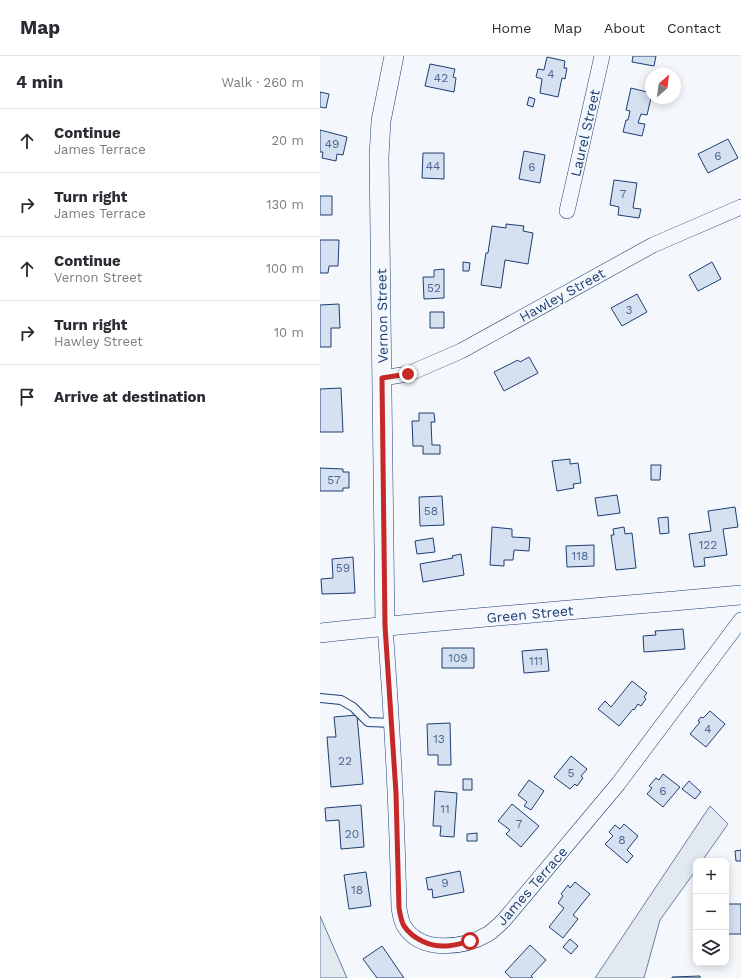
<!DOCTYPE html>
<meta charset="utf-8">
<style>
:root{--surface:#fff;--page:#f2f2f3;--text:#2b2b33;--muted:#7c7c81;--line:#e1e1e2}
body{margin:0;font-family:"Work Sans",sans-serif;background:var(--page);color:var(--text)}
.controls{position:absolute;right:12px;bottom:12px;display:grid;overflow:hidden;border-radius:8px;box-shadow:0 2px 10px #0003}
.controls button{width:36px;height:36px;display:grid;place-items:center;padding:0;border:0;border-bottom:1px solid var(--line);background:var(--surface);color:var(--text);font:20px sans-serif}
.compass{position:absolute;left:325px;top:12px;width:36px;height:36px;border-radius:50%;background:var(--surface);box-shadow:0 2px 10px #0003;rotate:28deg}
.stop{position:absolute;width:12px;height:12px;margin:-9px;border:3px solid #c62828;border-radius:50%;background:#fff}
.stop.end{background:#c62828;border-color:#fff;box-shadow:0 1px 4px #0008}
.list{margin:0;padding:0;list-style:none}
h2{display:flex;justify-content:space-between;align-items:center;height:52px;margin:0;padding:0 16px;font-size:17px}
h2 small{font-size:13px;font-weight:400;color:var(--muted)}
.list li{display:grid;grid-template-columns:26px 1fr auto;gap:12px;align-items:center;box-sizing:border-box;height:64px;padding:0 16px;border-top:1px solid var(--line)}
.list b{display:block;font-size:15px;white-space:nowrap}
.list p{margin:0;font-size:13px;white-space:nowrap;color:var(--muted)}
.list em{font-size:13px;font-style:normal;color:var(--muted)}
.icon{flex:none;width:22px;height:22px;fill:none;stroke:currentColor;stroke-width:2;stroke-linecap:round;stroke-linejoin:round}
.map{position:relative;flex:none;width:421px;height:922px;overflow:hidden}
header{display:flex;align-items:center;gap:24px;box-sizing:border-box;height:56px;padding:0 20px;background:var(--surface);border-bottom:1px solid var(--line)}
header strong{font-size:19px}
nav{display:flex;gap:22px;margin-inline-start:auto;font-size:14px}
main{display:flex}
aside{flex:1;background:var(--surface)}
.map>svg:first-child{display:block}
</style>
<header>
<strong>Map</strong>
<nav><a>Home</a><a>Map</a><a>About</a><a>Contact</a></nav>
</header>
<main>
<aside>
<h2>4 min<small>Walk · 260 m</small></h2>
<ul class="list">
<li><svg class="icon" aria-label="ahead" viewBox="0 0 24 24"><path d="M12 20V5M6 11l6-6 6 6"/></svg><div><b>Continue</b><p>James Terrace</p></div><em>20 m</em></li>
<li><svg class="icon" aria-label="right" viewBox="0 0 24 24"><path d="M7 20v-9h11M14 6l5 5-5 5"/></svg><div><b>Turn right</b><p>James Terrace</p></div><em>130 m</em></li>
<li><svg class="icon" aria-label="ahead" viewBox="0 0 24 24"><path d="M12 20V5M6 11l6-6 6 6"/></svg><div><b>Continue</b><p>Vernon Street</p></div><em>100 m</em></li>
<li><svg class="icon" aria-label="right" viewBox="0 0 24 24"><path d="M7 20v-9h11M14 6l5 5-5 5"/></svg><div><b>Turn right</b><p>Hawley Street</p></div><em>10 m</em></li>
<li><svg class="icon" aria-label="arrive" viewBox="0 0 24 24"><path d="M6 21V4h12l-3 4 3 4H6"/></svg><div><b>Arrive at destination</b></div></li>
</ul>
</aside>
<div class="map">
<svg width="421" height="922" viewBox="0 0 421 922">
<rect width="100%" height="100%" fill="#f4f7fb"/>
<path fill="#e3e9f0" stroke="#687fa3" d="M390 750 408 768 382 805H376V814L340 864 324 922H275Z
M0 860 27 922H0Z"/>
<path fill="#d5e0f0" stroke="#1d3f73" d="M313 0H336L334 10 312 6Z
M227 1 245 5 244 12H247L245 23 242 22 238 41 220 37 222 23 216 21 218 13 224 14Z
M110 8 135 13 133 21 136 22 134 36 105 30Z
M311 32 331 37V42L327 59 321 58 318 67 325 68 322 80 303 76 306 64H308L310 55 306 54Z
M0 36 9 38 6 52 0 51Z
M209 41 215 43 213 51 207 49Z
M0 74 27 81 23 99 17 98 16 105 2 102 3 96H0Z
M408 83 418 102 388 117 378 98Z
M204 95 225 99 220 127 199 123Z
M103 97H124V123L102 122Z
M294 124 317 127 313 152 321 153 319 162 298 159 299 151 290 149Z
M0 140H12V159H0Z
M186 168 204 170 203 175 213 177 208 208 185 204 181 232 161 229 166 197H168L172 170 186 172Z
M0 184H19L18 210H9L8 217H0Z
M143 206 150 207 149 215H143Z
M392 206 401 223 378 235 369 219Z
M124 213V242L104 243 103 221H114V214Z
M317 238 327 256 302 270 291 252Z
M19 248 20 272H11V291H0V249Z
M110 256H124V272H110Z
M209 301 218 317 184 335 174 316 198 304 200 306Z
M21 332 23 376H0V333Z
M99 357H114L115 366H111L112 389H120V398H103V390H93L92 365H99Z
M250 403V408L258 407 261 427 253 428 254 432 237 435 232 405Z
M331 409H341L340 424H331Z
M0 412 23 413V416H29V432H23V435H0Z
M297 439 300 457 278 460 275 442Z
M122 440 124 469 100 470 99 441Z
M415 451 418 471 403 473 407 499 384 502 385 510 374 511 369 478 391 475 388 455Z
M348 461 349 477 340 478 338 462Z
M172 471 192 473V481L210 482 209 495 194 494 193 504H184V510L170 509Z
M304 471 305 478 312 477 316 512 296 514 291 479H294L293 473Z
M113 482 115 496 97 498 95 485Z
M274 489V510L247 511 246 490Z
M141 498 144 519 103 526 100 508 133 502 132 500Z
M33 501 35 537 2 538 1 523 13 522 12 503Z
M363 573 365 593 324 596 323 580 336 579 335 575Z
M122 592H154V612H122Z
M227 593 229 615 204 617 202 595Z
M312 625 327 637 324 641 326 643 321 650 318 648 314 654 313 653 299 670 278 653 285 645 291 651Z
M390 655 405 668 386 691 370 678 380 666 378 665 381 661 383 662Z
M37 659 43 728 11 731 7 681H16L14 661Z
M130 667 131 709H118V699H108L107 668Z
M251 700 267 713 261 720 263 722 257 730 255 728 250 733 234 721Z
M343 718 360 731 343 751 327 738 332 732 329 730 336 722 339 724Z
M143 723H152V734H143Z
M209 724 224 735 211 754 204 750 207 746 198 739Z
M369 725 381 736 375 743 362 733Z
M115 735 137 737 134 781 120 780 121 770H113Z
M192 748 219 770 201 791 186 778 190 774 178 765Z
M41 749 44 791 21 793 19 764 6 765 5 752Z
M304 768 318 780 307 794 313 800 307 807 285 788 293 780 289 776 295 769 300 773Z
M157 777V785H147V778Z
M421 794V805H416L415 795Z
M140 815 144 836 113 842 112 833 108 834 106 822Z
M46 816 51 850 29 853 24 819Z
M255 826 270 838 253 859 258 863 243 882 229 871 244 852 238 847 243 840 241 838 248 829 250 832Z
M406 848H421V878H406Z
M250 883 258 890 251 898 243 891Z
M210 889 226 904 211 920 213 922H191L185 916Z
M62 890 84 922H57L43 903Z
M380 920V922H352V921Z"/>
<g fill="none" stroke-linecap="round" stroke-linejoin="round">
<g stroke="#1d3f73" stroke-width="10">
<path id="service" d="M0 642 21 644 33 651 48 666 72 667"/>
</g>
<g stroke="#1d3f73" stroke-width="16">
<path id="minor" d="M247 155 282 0
M62 322 88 318 141 295 333 189 421 151
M65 570C72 664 77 758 79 852 80 858 81 865 84 870 101 898 144 892 168 878 174 874 179 869 184 864L298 728 421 564"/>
</g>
<g stroke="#1d3f73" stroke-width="20">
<path id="tertiary" d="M65 570 59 101 61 65 74 0
M0 577C140 562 281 552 421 539"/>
</g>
<use href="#service" stroke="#f4f7fb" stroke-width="8"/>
<use href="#minor" stroke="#f4f7fb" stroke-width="15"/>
<use href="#tertiary" stroke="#f4f7fb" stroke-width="19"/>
</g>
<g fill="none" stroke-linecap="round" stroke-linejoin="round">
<path stroke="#c62828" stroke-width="5" d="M88 318 62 322 65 570 76 737 79 852C80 858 81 865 84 870 93 883 110 891 126 890 134 890 142 887 150 885"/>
</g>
<g text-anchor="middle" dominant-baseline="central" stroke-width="3" stroke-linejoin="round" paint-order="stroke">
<g font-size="12" fill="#4b6792">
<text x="231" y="18">4</text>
<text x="121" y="22">42</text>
<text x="12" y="88">49</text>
<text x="398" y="100">6</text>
<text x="113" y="110">44</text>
<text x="212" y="111">6</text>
<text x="303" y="138">7</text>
<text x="114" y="232">52</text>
<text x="309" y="254">3</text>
<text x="14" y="424">57</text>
<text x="111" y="455">58</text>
<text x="388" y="489">122</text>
<text x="260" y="500">118</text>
<text x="23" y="512">59</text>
<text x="138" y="602">109</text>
<text x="216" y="605">111</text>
<text x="388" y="673">4</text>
<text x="119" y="683">13</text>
<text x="25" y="705">22</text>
<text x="251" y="717">5</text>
<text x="343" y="735">6</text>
<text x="125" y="753">11</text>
<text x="199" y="768">7</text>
<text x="32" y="778">20</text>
<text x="302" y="784">8</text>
<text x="125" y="827">9</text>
<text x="37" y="834">18</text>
</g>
<g font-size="14" fill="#1d3f73" stroke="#f4f7fb">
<text transform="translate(265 77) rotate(-77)">Laurel Street</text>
<text transform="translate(242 239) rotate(-29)">Hawley Street</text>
<text transform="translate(62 260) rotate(-91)">Vernon Street</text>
<text transform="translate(210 558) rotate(-5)">Green Street</text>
<text transform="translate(212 830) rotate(-49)">James Terrace</text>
</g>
</g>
</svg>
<div class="controls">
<button>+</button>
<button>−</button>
<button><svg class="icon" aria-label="layers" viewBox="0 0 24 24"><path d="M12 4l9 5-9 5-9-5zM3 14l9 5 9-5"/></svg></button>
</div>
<svg class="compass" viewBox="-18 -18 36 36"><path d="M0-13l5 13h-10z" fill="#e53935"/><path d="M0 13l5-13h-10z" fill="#7c7c81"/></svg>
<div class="stop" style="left:150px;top:885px"></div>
<div class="stop end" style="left:88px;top:318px"></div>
</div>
</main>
